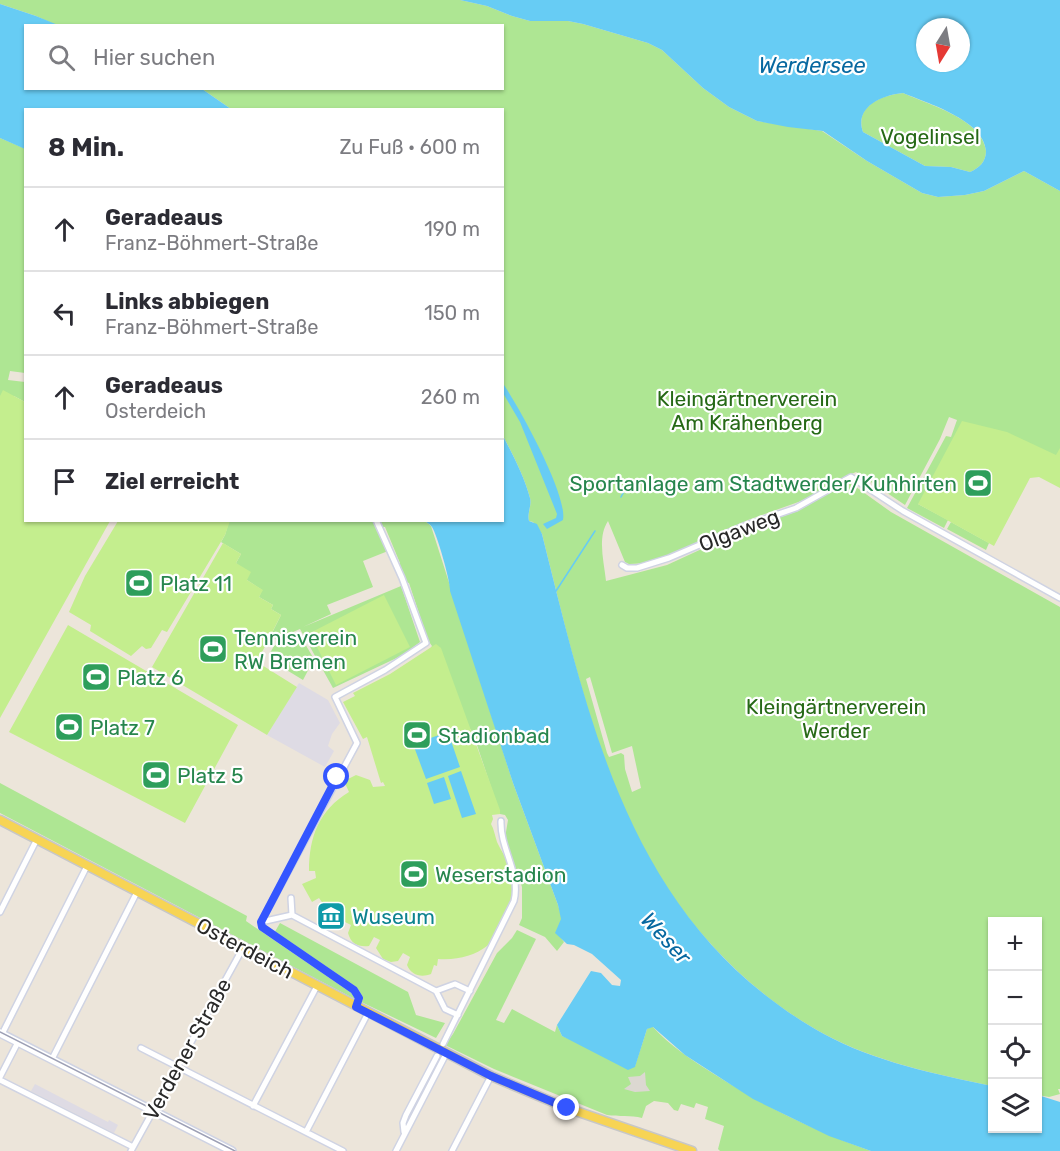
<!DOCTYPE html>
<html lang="de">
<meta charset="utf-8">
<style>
:root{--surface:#fff;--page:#f7f7f7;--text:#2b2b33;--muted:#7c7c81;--line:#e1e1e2}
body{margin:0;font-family:Rubik,sans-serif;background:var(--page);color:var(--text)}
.controls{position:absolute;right:18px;bottom:18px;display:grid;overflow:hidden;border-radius:0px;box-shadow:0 2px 4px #0004}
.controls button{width:54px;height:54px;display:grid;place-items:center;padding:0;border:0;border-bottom:2px solid var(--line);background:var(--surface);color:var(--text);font:30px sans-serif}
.compass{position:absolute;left:916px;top:18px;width:54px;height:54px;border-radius:50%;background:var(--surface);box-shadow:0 2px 4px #0004;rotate:191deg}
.stop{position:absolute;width:18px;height:18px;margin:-14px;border:4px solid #3456ff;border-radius:50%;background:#fff}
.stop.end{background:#3456ff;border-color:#fff;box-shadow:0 2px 6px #0008}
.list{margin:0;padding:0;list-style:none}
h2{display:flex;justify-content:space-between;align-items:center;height:78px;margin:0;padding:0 24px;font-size:26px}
h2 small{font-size:20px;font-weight:400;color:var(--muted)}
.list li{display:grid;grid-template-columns:39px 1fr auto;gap:18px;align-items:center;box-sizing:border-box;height:84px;padding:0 24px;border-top:2px solid var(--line)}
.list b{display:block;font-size:22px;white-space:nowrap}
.list p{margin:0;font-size:20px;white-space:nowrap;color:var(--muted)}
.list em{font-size:20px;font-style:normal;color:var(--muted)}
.icon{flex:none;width:33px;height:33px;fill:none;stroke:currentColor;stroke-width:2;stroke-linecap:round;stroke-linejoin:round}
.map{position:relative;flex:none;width:1060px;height:1151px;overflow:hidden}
.search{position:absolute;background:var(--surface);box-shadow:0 2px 4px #0004;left:24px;top:24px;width:480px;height:66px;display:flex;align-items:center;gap:15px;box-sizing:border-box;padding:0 21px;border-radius:0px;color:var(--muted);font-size:22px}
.panel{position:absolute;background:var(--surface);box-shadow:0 2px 4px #0004;left:24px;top:108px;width:480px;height:414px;border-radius:0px}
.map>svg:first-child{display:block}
</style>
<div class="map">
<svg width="1060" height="1151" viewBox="0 0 1060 1151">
<rect width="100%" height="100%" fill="#ece5da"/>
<path fill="#dedbe4" d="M299 683 328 700 340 723 332 734 328 746 334 751 325 767 267 735Z
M35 1084 108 1122 109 1120 118 1125 114 1133 31 1091Z"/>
<path fill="#aee693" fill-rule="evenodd" d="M0 0H460L487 6 512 16 530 21H568L583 24 648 43 662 50 703 88 729 107 757 121 822 131 867 161 922 193 938 197 965 195 984 191 1024 171 1060 191V457L918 504 948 520 944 528 907 508 946 436 951 437 957 420 949 417 940 439 905 505 856 472 840 479 804 500 748 520 659 559 648 563 629 564 625 562 608 521C597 538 604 561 606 581L667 565 743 530 798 511 849 482 891 512 1060 607V1089H1058L1060 1094 1049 1097 1038 1095V922H992V1086C936 1074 876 1062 824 1034 727 981 654 889 614 787 583 705 563 618 542 534L533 522 529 521C527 513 532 506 530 498 524 476 513 455 503 436L502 110 231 109 202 89 502 88V26H58L36 16 0 4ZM590 677 612 753 632 746 641 788 632 792 625 769 624 755 621 753 609 757 607 753 586 679Z
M903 93C927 104 983 119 986 151 986 162 979 168 970 172L951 167 925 166 863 132C854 106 882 95 903 93Z
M0 138 26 149 25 373 10 371 8 380 25 382V402L14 396 0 399Z
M229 521H374L388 551 363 561 373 587 327 605 331 614 303 627 401 586 420 642 403 655 333 688 300 629 277 639 270 637 281 615 271 609 273 605 259 597 262 590 247 580 236 563 241 554 221 542 225 535Z
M379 521H425L431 526 513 783 558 905 562 919 558 934 564 942 557 951 545 937 519 925 522 918V887L505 838 508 820 505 815 500 814 473 733 419 656 430 649 432 646 425 636 426 634 409 583 405 582 399 564 400 563 385 527H383Z
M951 522 989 543 986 550 947 529Z
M298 632 314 659 303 680 280 666 270 653 274 646Z
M0 783 247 916 246 921 259 930 262 926 273 935 280 923 408 992 416 1015 445 1023 436 1038 351 997 0 813Z
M517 930 536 939 496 1020 504 1023 512 1009 555 1032 557 1025 562 1036 635 1066 647 1029 652 1026C670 1046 692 1060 714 1074 764 1106 815 1131 871 1151H720L718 1149 724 1126 705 1119 708 1107 696 1103 694 1108 681 1104 678 1111 674 1110 668 1103 654 1101 646 1106 642 1118C631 1115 619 1117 607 1115L494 1069 445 1045 453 1034 497 953 512 938Z"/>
<path fill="#c4ee8e" d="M3 390 25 402 26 520 110 521 0 718V396Z
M962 421 1007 432 1056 455 1060 448V488L1039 477 1030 478 994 546 918 504Z
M118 521H230L225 535 167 632 162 630 151 648 146 649 142 646 131 656 90 631 91 625 69 612 85 576Z
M223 543 241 554 236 563 251 572 247 580 263 590 259 597 273 605 271 609 281 615 257 662 297 687 267 735 152 667Z
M384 595 410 647 336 685 310 633Z
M68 625 238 725 185 823 9 732Z
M436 644 441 648 500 810V814L492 815 493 819 491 824C494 829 495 836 497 842 502 853 510 863 514 875 515 882 513 891 512 898 508 938 479 962 438 959L437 966 434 965 431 974C421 978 411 975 407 965L410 957 403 953 398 961 391 962 383 959 376 948 380 940 374 937 369 946C358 947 351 944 348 933L351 925 345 922 339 928H331L324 924 319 912 324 905 319 898 312 902 302 884 316 878 315 871H309C309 837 319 810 349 792L344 781 356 775 370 780 373 787 385 786 383 782 381 783 367 737 363 739 343 702 355 696 353 693 390 674Z"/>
<path fill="#dcd8d1" d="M645 1072 646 1085 650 1091 635 1092 624 1089 631 1084 628 1077 640 1076Z"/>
<path fill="#67ccf4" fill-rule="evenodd" d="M460 0H1060V191L1024 171 984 191 965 195 938 197 922 193 867 161 823 131 788 127 757 121 729 107 703 88 662 50 648 43 583 24 568 21H530L512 16 487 6ZM925 27H961V63H925ZM903 93C927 103 984 120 986 151 986 162 979 168 970 172L951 167 925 166 863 132C854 107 882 95 903 93Z
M0 4 36 16 58 25 26 26V88L202 89 231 109 26 110 25 149 0 138Z
M502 382C518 405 568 495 563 520L547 529 543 524 556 518 557 514 520 422 503 393Z
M503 436C513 455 524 476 530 498 532 505 527 513 529 521L537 524 542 534C591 730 632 927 824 1034 875 1062 936 1074 992 1086V1128H1038V1095L1060 1102V1151H871L829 1136 753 1099 685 1055 653 1027 647 1029 635 1067 628 1070 562 1036 557 1025 591 971 601 973 612 985 620 986 621 980 592 954 574 945 567 944 555 933 561 919 558 905 513 783 450 591C451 583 437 534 432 527 430 524 427 523 425 521L502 520Z
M448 732 460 767 426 779 413 744Z
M461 771 476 814 462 818 448 776Z
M444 777 451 799 434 804 427 783Z"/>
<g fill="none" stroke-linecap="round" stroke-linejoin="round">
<path stroke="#67ccf4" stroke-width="1.5" d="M621 497 630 480
M556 591 595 531"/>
<g stroke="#cfd3e3" stroke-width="8">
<path id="street" d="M622 565 627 568H637L669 558 744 526 796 508 851 477 903 511 1060 598
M291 898 292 915
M0 912 37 839
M261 922 292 915 436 991 445 1009 458 1015
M436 991 455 984 470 991
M356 1007 359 998 354 990 269 932 262 927 261 922 357 743 335 697 385 670 426 643 402 578 376 520
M2 1034 87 866
M443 1044 514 901C521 873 500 849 501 821
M141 1048 343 1151
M52 1059 137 892
M0 1077 18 1042
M0 1080 133 1147
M253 1106 317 986
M306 1132 368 1013
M404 1132 403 1123 406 1115 437 1056
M131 1151 243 948
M396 1151 446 1054
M452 1151 491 1076"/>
</g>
<g stroke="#cfd3e3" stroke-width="10">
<path id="secondary" d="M0 1033 232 1151"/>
</g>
<g stroke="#c7c7c7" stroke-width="11">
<path id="primary" d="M0 820 491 1076 567 1108 692 1151"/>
</g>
<use href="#street" stroke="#fff" stroke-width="5"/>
<use href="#secondary" stroke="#fff" stroke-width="7"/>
<use href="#primary" stroke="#f7d454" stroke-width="8"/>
<path stroke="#9da0b5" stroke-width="1.5" d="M0 1032 235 1151"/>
</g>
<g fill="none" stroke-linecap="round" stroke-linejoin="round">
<path stroke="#3456ff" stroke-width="8" d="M337 777 261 922 262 927 354 990 359 998 356 1007 491 1076 567 1108"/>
</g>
<defs>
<g id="stadium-square" transform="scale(1.5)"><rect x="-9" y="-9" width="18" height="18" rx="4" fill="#2e9e5b" stroke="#fff"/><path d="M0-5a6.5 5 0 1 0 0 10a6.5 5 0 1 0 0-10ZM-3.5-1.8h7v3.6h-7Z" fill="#fff"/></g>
<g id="museum-square" transform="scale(1.5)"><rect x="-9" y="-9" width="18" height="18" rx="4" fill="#0f9aa8" stroke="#fff"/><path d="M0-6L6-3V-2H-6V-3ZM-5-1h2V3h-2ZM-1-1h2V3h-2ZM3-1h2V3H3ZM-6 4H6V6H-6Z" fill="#fff"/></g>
</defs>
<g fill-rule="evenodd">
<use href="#stadium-square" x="978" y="483"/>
<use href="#stadium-square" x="139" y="583"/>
<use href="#stadium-square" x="213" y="649"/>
<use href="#stadium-square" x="96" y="677"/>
<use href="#stadium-square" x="69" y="727"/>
<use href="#stadium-square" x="417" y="735"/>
<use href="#stadium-square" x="156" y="775"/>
<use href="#stadium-square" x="414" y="874"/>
<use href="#museum-square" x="331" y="916"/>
</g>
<g text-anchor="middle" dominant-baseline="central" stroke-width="4.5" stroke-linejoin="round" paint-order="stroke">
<g font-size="21" fill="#266916" stroke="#fff">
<text x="930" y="136">Vogelinsel</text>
<text x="747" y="398">Kleingärtnerverein<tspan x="747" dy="24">Am Krähenberg</tspan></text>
<text x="836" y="706">Kleingärtnerverein<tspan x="836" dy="24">Werder</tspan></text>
</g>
<g font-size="21" fill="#27864d" stroke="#fff" text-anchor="start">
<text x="957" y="483" text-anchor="end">Sportanlage am Stadtwerder/Kuhhirten</text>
<text x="160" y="583">Platz 11</text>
<text x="234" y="637">Tennisverein<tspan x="234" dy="24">RW Bremen</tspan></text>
<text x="117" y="677">Platz 6</text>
<text x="90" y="727">Platz 7</text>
<text x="438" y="735">Stadionbad</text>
<text x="177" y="775">Platz 5</text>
<text x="435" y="874">Weserstadion</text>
</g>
<g font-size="21" fill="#292929" stroke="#fff">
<text transform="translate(739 530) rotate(-21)">Olgaweg</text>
<text transform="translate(245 948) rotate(28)">Osterdeich</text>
<text transform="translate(187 1049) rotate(-61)">Verdener Straße</text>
</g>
<g font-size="21" fill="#0d838f" stroke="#fff" text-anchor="start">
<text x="352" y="916">Wuseum</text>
</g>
<g font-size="22" font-style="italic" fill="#0768a0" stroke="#fff">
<text x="812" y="65">Werdersee</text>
<text transform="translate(666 938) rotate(47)">Weser</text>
</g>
</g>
</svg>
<div class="controls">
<button>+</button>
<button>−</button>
<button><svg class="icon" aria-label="locate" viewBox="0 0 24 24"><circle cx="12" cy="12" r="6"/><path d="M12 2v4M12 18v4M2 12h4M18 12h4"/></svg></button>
<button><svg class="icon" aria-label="layers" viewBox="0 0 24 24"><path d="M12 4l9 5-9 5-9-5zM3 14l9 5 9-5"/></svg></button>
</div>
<svg class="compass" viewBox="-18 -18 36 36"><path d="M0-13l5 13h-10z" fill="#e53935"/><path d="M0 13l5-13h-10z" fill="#7c7c81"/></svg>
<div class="stop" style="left:337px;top:777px"></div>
<div class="stop end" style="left:567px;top:1108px"></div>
<div class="search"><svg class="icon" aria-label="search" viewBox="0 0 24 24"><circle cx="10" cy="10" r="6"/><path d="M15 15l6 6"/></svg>Hier suchen</div>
<section class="panel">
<h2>8 Min.<small>Zu Fuß · 600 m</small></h2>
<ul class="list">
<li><svg class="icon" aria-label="ahead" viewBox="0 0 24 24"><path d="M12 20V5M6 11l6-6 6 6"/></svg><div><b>Geradeaus</b><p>Franz-Böhmert-Straße</p></div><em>190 m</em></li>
<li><svg class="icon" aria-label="left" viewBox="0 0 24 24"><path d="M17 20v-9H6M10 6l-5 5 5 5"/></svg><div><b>Links abbiegen</b><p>Franz-Böhmert-Straße</p></div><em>150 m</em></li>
<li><svg class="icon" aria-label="ahead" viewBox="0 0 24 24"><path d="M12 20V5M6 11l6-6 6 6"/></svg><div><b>Geradeaus</b><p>Osterdeich</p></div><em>260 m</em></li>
<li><svg class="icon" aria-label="arrive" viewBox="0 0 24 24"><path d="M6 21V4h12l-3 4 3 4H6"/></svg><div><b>Ziel erreicht</b></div></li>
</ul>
</section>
</div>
